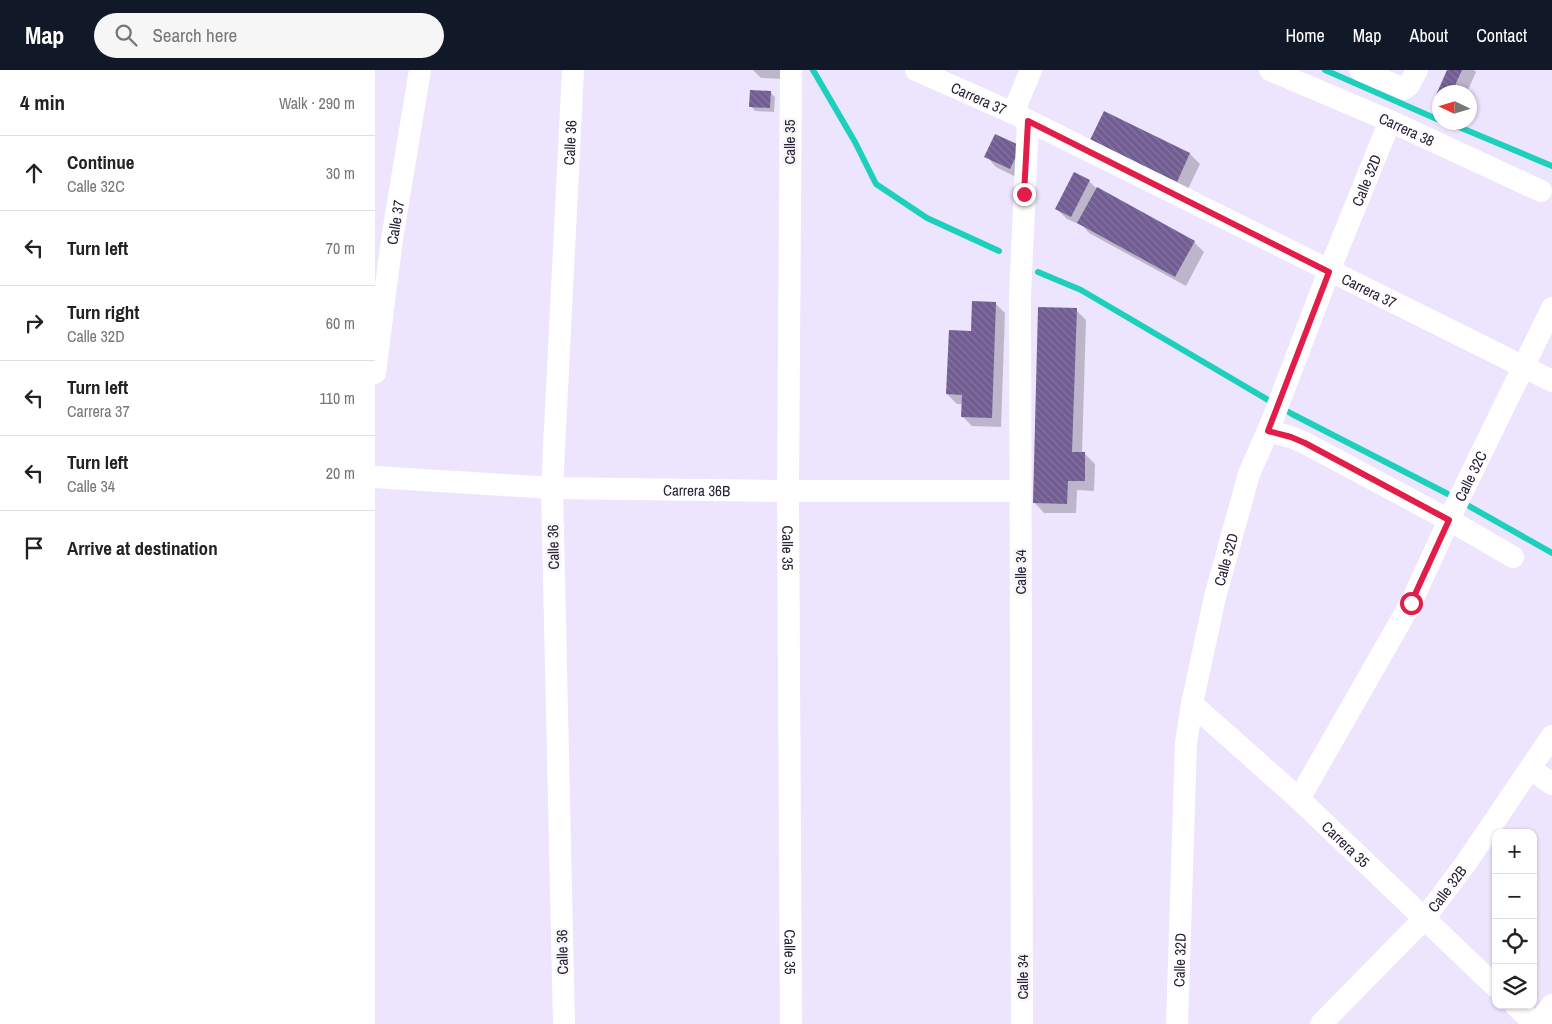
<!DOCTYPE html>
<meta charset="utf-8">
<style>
:root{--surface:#fff;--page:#f6f6f6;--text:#222;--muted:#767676;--line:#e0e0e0;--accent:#111827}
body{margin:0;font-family:"Archivo Narrow",sans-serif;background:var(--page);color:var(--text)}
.controls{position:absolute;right:15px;bottom:15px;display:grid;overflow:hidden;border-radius:10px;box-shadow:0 1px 4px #0004}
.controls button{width:45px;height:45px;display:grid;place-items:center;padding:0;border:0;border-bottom:1px solid var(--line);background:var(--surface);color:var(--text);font:25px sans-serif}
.compass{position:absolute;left:1057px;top:15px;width:45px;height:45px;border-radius:50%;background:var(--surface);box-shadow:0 1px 4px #0004;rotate:274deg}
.stop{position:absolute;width:15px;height:15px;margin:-11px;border:4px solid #e11d48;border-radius:50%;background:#fff}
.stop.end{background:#e11d48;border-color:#fff;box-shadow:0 1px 5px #0008}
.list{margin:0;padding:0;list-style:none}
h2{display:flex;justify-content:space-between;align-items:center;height:65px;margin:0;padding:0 20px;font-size:21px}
h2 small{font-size:16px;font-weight:400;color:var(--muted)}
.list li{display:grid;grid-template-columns:32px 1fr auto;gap:15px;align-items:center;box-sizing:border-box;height:75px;padding:0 20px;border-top:1px solid var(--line)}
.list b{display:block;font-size:19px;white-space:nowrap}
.list p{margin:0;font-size:16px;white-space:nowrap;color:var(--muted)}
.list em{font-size:16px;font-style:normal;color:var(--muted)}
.icon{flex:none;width:28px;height:28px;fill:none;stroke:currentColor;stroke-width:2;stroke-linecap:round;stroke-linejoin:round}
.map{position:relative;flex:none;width:1177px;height:954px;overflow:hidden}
header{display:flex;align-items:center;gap:30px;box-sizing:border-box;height:70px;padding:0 25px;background:var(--accent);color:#fff}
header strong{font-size:24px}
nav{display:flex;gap:28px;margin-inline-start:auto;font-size:18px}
.search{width:350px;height:45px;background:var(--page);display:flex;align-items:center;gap:12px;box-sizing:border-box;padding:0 18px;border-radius:28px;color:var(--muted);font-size:19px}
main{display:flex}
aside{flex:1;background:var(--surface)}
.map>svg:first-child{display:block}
</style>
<header>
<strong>Map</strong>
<div class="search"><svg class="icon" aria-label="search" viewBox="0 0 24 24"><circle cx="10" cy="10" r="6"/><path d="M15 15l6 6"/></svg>Search here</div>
<nav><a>Home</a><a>Map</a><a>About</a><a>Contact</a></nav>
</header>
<main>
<aside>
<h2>4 min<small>Walk · 290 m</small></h2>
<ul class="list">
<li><svg class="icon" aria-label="ahead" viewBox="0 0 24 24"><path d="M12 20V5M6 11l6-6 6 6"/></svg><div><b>Continue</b><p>Calle 32C</p></div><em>30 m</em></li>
<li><svg class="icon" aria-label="left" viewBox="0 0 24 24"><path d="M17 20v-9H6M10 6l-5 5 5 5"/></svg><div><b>Turn left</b></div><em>70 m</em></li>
<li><svg class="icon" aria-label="right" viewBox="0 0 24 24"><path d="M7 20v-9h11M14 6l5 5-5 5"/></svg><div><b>Turn right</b><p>Calle 32D</p></div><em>60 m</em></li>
<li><svg class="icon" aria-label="left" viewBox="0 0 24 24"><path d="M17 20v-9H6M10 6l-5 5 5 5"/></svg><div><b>Turn left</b><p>Carrera 37</p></div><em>110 m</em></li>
<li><svg class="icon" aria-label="left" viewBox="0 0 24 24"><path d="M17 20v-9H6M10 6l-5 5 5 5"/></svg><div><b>Turn left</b><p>Calle 34</p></div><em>20 m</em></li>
<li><svg class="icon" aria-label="arrive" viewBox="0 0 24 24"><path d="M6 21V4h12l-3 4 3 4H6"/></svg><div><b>Arrive at destination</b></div></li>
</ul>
</aside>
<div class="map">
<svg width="1177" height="954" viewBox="0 0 1177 954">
<defs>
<pattern id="building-back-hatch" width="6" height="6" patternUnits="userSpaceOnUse" patternTransform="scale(1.25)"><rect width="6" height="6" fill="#725d93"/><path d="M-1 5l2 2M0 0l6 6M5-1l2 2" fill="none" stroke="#85759f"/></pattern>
</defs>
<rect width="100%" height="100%" fill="#ede4fd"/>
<path fill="#0003" d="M378 0H407V9L386 8Z
M1074 0H1099L1101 2 1092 22H1064V27L1062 25Z
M395 22 400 27 399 42 380 41 376 36Z
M729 43 815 84 825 94 812 121 727 80Z
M645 77V109L621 97 611 86Z
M714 111 722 119 819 172 829 182 811 216 714 163 708 156 692 149 682 139Z
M620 233 630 243 626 357 597 356 587 346 588 334H582L572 324 597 262Z
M701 240 711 250 707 383 710 384 720 394 719 421 702 420 701 443H669L659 432Z"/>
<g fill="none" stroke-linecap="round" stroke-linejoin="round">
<path stroke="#1cd0bb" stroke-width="6" d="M438 0 480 72 501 114 552 148 624 181
M950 0 1064 50
M1072 52 1177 96
M663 202 706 220 917 344 1071 423 1177 483"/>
</g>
<path fill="url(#building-back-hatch)" d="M1072 0H1087L1077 22H1064V27L1061 25Z
M375 20 396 21 395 38 374 37Z
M729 41 815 83 802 112 715 70Z
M620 64 646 76 635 99 609 87Z
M699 102 715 110 696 147 680 139Z
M722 117 820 171 800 207 702 153Z
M597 231 621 232 617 348 586 347 587 325 571 324 574 260 596 261Z
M663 237 702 238 697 382H710V411H693L692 434 658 433Z"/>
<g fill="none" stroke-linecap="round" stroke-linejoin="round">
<g stroke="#fff" stroke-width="22">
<path id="s1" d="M416 0 413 421 416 954"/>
<path id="s2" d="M541 0 638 43 1177 311"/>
<path id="s3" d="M895 0 1015 51 1166 121"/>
<path d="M985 0 1029 19 1034 15 1042 0"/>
<path d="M638 43 656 0"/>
<path id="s4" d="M0 303 17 169 45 0"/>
<path d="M893 361 916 367 930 373 1074 450 1138 487"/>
<path id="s5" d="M0 407 177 418 413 421H645"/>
<path id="s6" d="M817 634 924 729 1121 917"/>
<path d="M1156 699 1177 714"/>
<path id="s7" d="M924 729 1036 533 1079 439 1177 238"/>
<path d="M1140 935 1160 954"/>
<path id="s8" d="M189 954 177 418 198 0"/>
<path d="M647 954 645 226 653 51"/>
<path id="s9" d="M802 954 811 673 817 634 840 527 874 404 897 351 954 201 1015 51"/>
<path id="s10" d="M946 954 1049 849 1091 793 1177 666"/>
<path d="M1162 954 1177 935"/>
</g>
</g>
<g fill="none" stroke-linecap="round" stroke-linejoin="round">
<path stroke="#e11d48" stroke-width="6" d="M649 124 653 51 954 202 893 361 916 367 930 373 1074 450 1036 533"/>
</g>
<g text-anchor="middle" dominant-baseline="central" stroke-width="5" stroke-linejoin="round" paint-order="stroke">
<g font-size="15" fill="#2a2138" stroke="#f6f6f6">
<text stroke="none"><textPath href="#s2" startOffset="69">Carrera 37</textPath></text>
<text stroke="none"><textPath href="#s3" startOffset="149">Carrera 38</textPath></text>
<text stroke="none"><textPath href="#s8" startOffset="882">Calle 36</textPath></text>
<text transform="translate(414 72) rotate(-90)">Calle 35</text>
<text stroke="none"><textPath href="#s9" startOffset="874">Calle 32D</textPath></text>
<text stroke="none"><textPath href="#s4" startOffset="152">Calle 37</textPath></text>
<text stroke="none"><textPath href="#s2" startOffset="504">Carrera 37</textPath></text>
<text stroke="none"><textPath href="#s7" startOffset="366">Calle 32C</textPath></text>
<text stroke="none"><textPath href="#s5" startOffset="322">Carrera 36B</textPath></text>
<text transform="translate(178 477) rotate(-91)">Calle 36</text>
<text stroke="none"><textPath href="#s1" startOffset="478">Calle 35</textPath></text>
<text stroke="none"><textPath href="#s9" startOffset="469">Calle 32D</textPath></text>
<text transform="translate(645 502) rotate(-90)">Calle 34</text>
<text stroke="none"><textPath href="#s6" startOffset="208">Carrera 35</textPath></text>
<text stroke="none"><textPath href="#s10" startOffset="185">Calle 32B</textPath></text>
<text transform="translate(187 882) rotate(-91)">Calle 36</text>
<text stroke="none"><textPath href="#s1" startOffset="882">Calle 35</textPath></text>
<text stroke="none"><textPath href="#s9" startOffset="64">Calle 32D</textPath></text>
<text transform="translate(647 907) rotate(-90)">Calle 34</text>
</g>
</g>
</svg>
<div class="controls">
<button>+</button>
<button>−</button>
<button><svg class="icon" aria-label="locate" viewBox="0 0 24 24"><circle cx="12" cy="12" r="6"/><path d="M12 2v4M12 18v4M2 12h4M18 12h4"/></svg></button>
<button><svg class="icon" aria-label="layers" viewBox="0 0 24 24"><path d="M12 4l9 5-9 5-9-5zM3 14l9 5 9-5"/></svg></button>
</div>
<svg class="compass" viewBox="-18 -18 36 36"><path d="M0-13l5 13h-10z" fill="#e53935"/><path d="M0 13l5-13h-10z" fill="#767676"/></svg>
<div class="stop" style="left:1036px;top:533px"></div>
<div class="stop end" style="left:649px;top:124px"></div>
</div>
</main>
